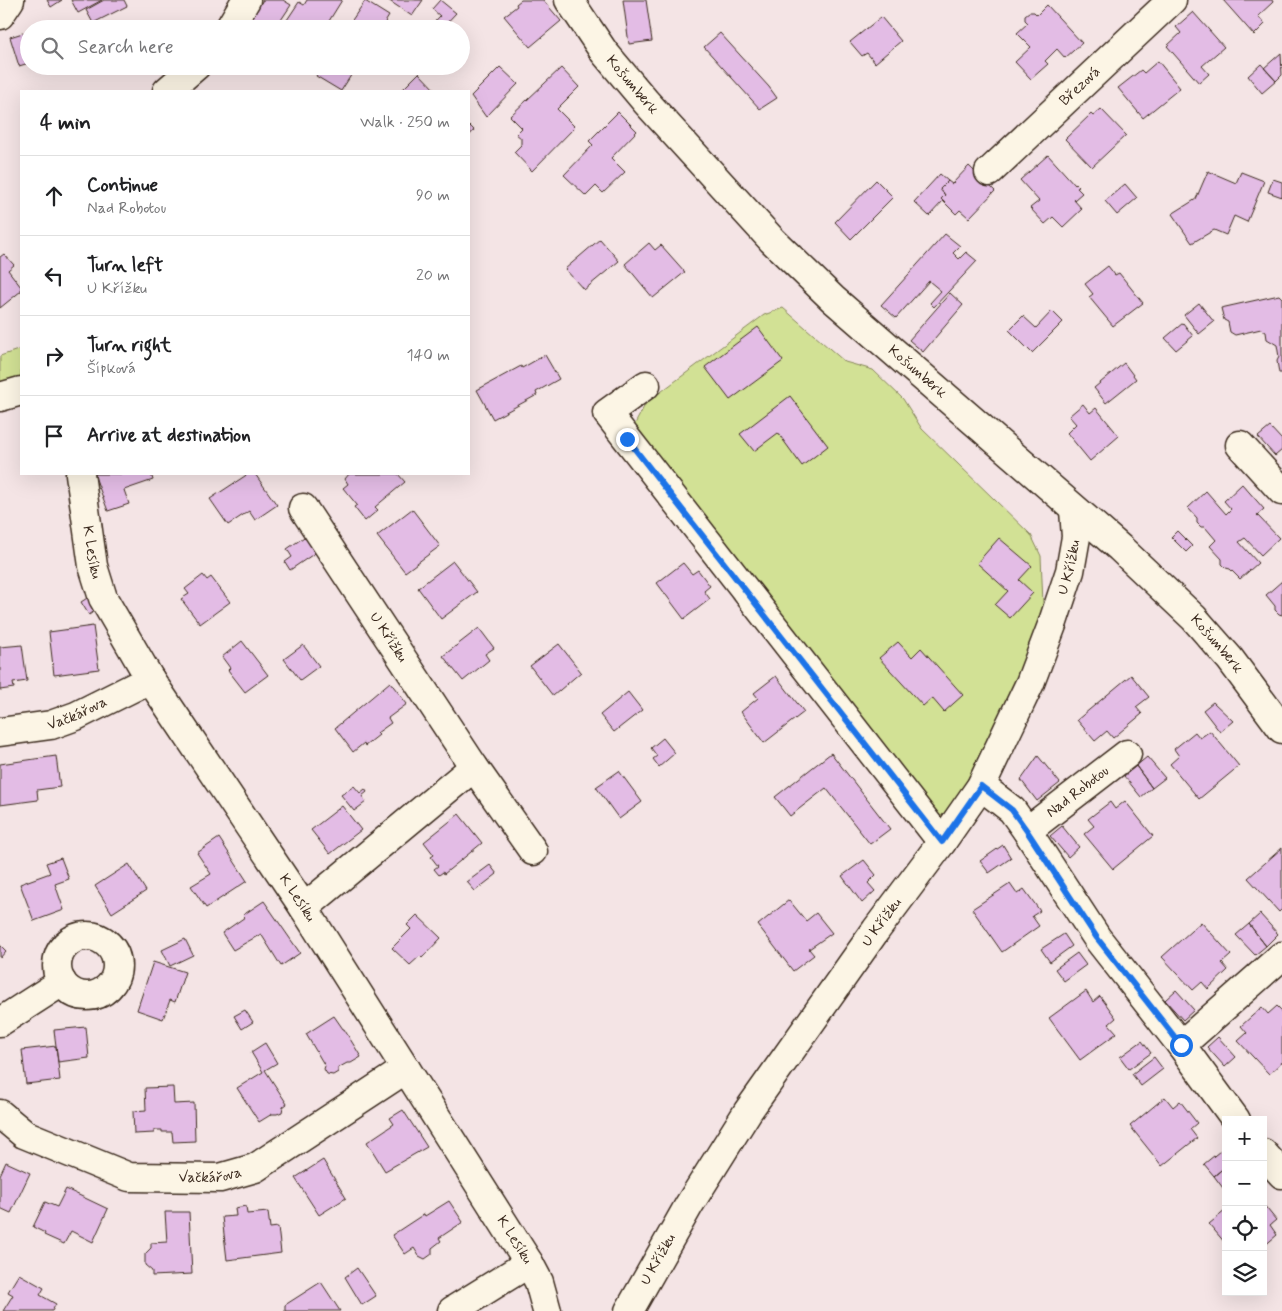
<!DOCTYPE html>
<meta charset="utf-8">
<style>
:root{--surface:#fff;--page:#f6f6f6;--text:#202124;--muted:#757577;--line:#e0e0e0}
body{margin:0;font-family:Mynerve,sans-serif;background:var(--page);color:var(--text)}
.controls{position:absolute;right:15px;bottom:15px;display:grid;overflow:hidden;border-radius:0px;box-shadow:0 5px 20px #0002}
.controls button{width:45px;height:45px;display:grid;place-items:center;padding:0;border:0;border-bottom:1px solid var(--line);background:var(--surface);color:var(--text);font:25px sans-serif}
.stop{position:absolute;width:15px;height:15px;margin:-11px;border:4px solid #1a73e8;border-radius:50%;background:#fff}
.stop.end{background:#1a73e8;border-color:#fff;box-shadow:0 1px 5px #0008}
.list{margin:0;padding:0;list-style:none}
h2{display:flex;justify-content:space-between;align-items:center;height:65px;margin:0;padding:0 20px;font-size:21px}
h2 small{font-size:16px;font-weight:400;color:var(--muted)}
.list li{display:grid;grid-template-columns:32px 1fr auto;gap:15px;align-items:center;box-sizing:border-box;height:80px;padding:0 20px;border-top:1px solid var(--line)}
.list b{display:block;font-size:19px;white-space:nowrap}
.list p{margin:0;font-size:16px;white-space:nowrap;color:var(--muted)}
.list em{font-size:16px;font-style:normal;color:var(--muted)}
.icon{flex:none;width:28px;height:28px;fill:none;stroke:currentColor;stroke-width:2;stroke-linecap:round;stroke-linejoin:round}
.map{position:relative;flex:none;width:1282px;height:1311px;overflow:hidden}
.search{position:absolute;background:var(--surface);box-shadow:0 5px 20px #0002;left:20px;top:20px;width:450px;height:55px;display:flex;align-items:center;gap:12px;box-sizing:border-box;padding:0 18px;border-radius:28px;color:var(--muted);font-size:19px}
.panel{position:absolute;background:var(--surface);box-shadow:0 5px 20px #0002;left:20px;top:90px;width:450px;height:385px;border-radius:0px}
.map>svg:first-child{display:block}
</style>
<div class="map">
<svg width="1282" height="1311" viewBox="0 0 1282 1311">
<rect width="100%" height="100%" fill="#f4e4e5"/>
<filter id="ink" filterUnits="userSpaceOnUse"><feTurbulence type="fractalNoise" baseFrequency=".02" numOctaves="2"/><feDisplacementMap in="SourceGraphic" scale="10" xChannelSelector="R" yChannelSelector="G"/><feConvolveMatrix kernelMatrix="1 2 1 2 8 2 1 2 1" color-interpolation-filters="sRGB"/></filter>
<g filter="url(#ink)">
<path fill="#d2e195" stroke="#86865a" d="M783 308 845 362 873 370 903 399 922 429 1031 535 1041 556 1043 604 1052 625 942 842 627 439 646 403 764 315Z
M21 349V391L0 397V356Z"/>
<path fill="#e3bce5" stroke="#3b2a1e" d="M47 0H62L51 7Z
M71 0H102L78 13Z
M104 0H124L127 6 93 23 86 10Z
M263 0H283L291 5 275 29H243Z
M307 0H342L329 21 331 23 327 29H281L299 2 304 5Z
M388 0H423L412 16Z
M440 0 456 13 441 29H428L440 16 432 9Z
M521 0H543L561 21 530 47 504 16 517 6 516 4Z
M623 0H646L652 41 629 44Z
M1223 0H1272L1273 2 1258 16 1265 24 1254 35Z
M365 1 389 16 381 29H346Z
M1047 5 1082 43 1065 58 1057 49 1045 61 1048 64 1031 79 1015 62 1031 47 1017 33 1028 23 1025 20V15L1029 12H1034L1037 15Z
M1193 12 1224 47 1202 66 1209 74 1199 83 1167 46 1181 33 1176 27Z
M881 17 901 41 875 63 867 53 862 56 850 42Z
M59 22 61 29H37Z
M29 31V63L19 66 10 37Z
M720 33 769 87 777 98 760 109 704 47Z
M1281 53 1282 75 1276 81 1264 68Z
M1158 61 1180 88 1143 118 1118 88 1141 70 1144 73Z
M1261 64 1276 81 1262 93 1248 76Z
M238 66H249L245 71Z
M322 66H357L341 91 316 76Z
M500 67 518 84 486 117 471 96Z
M561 68 579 87 557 109 575 127 532 171 514 152 521 145V138L516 134 522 128 510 116Z
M419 73 436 91H401Z
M1101 109 1126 135 1092 167 1065 139 1091 114 1093 116Z
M618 112 637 131 611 158 625 172 603 193 596 186 586 196 564 175 593 145 589 141Z
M469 125 474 130 469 136Z
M1048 155 1075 185 1076 184 1079 187 1077 188 1082 193 1074 200 1082 209 1063 227 1053 217 1045 224 1030 208 1039 201 1020 180Z
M969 166 995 191 969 218 960 210 956 214 941 199 945 195 940 189 948 181 952 184Z
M1208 171 1236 183 1241 172 1264 181 1247 222 1234 216 1226 235 1214 230 1192 243 1172 214 1196 199Z
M940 174 948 181 940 189 945 195 941 199 943 201 929 216 914 202Z
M1273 179 1282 182V197L1268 192Z
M876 180 893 197 851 239 835 222Z
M1125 184 1137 198 1117 215 1105 201Z
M945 234 960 246 953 253 959 259 966 252 977 261 934 307 930 303 941 291 929 281 896 318 881 305Z
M600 239 619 261 584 290 565 269Z
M649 243 655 250 661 245 685 272 653 298 625 264Z
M4 254 14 265 8 270 21 287V291L0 308V257Z
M1108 266 1115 275 1119 273 1143 303 1113 326 1089 297 1093 294 1085 284Z
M950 293 963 305 923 352 909 340Z
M1279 295 1282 298V373H1279L1277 361 1279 357 1277 345 1267 339 1266 332 1261 329 1235 335 1230 332 1228 322 1224 320 1221 308Z
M1199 303 1214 322 1199 334 1184 315Z
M1052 311 1063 322 1032 353 1009 330 1023 316 1036 328Z
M1183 323 1193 336 1176 350 1165 338Z
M758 327 783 361 730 400 705 367Z
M545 355 559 379 536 392 537 395 493 419 477 390 521 366 522 368Z
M1124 363 1136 379 1106 403 1094 388Z
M790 396 828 446 802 466 778 433 754 451 740 434Z
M1083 404 1090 413 1096 408 1119 436 1090 461 1067 433 1076 424 1069 416Z
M1270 427 1282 440V450L1275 456 1258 437Z
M94 474H151L153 480 124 490 129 504 108 511Z
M248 474H255L277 505 255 520 249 511 228 525 210 499Z
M349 474H398L405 482 375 507 378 510 365 521 354 507 357 505 343 488 348 484 345 479Z
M1242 484 1264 509 1257 515 1279 538 1261 555 1245 538 1239 542 1258 563 1240 579 1230 569 1226 568 1222 564V559L1210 546 1216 540 1205 527H1201L1197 523V518L1188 508 1206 491 1226 514 1231 509 1224 501Z
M412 509 440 546 405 572 377 536Z
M1177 531 1192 546 1186 552 1171 537Z
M307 535 318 551 290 570 285 562 292 557 287 549Z
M999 538 1032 566 1019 580 1033 593 1010 618 995 605 1008 591 977 563Z
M453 561 477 592 441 619 418 588Z
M683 563 692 574 698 570 710 586 704 591 710 599 684 619 657 583Z
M203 575 207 580 211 577 230 602 200 624 181 599 189 594 185 589Z
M1282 581V615L1279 614 1275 610V606L1266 595Z
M95 593 103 605 89 615 81 602Z
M93 626 99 669 54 675 49 632Z
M479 628 494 648 485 654 489 660 463 681 443 656Z
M242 641 268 675 245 692 228 670 230 668 222 657Z
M898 642 912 657 921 648 963 695 944 712 932 698 923 706 879 658Z
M559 644 581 672 553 696 530 666Z
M22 645 27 681 13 683 14 688 0 690V647Z
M303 645 319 666 300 680 284 659Z
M1131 675 1149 697 1136 707 1142 714 1113 738 1107 731 1095 741 1077 720Z
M776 676 804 712 764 743 741 712 758 698 754 693Z
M390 682 407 704 388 718 391 723 377 733 379 735 365 746 364 743 353 752 335 728Z
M628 692 642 710 614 732 600 715Z
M1213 702 1233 721 1220 732 1203 710Z
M1210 731 1239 766 1199 799 1170 764 1179 756 1174 749 1195 732 1200 738Z
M663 738 675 753 659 767 653 759 657 756 651 748Z
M831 753 890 829 870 844 826 788 790 816 775 797Z
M56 756 60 787 37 790 38 800 0 805V764Z
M1038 756 1060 783 1037 801 1021 780Z
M1147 757 1165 778 1152 788 1136 766Z
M1136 766 1152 788 1141 797 1124 776Z
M619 771 642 802 619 819 596 787Z
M354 786 360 793 365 789 367 792 362 796 366 802 354 811 341 795Z
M1125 801 1153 836 1113 869 1084 834 1094 826 1088 819 1110 802 1115 809Z
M342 806 361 830 330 854 311 830Z
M459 814 482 843 444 874 443 872 439 875 434 869 438 866 431 857 434 855 424 842Z
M1062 826 1079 847 1068 857 1050 836Z
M219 838 247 881 206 908 191 886 211 874 197 853Z
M1003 845 1011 858 989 873 980 861Z
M1282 848V909L1279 912 1248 878Z
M61 858 69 879 55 884 64 910 34 921 20 884 50 873 46 863Z
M864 860 876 875 868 883 875 891 862 903 842 876Z
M129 864 146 891 112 913 95 886Z
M490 865 497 874 475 891 467 882Z
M1010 884 1017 894 1024 889 1040 911 1032 916 1039 926 1002 952 972 909Z
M789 900 806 921 816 913 832 933 809 949 814 955 793 971 758 925Z
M264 901 300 953 281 966 261 934 233 950 222 933 245 917 243 915Z
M1260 914 1278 934 1266 946 1249 924Z
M417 915 441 938 422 958 420 956 410 965 392 948 411 929 407 925Z
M1201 922 1231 955 1222 963 1228 970 1208 989 1202 982 1193 990 1162 957Z
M1249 924 1266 946 1255 955 1236 935Z
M1064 934 1072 946 1050 962 1041 949Z
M185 939 193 955 170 966 162 950Z
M0 945 6 951 0 958Z
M1077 953 1086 965 1064 981 1055 969Z
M153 962 185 972 175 1002 170 1000 163 1019 137 1010Z
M1176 990 1194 1010 1183 1020 1165 1000Z
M1086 991 1093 1002 1100 996 1116 1018 1109 1024 1117 1033 1080 1060 1049 1018Z
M1277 1006 1282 1011V1062L1269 1074 1238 1041 1247 1033 1241 1026 1262 1007 1268 1014Z
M245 1010 253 1022 242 1029 234 1016Z
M334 1016 343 1029H344L361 1057 351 1063H347L338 1068V1072L333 1075 327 1074 324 1069 325 1066 306 1034Z
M86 1027 89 1058 58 1062 54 1030Z
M1218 1037 1236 1057 1225 1067 1207 1047Z
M1142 1041 1151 1053 1129 1069 1120 1057Z
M265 1043 277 1063 265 1070 287 1104 283 1107 282 1112 277 1114H272L259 1122 237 1088 263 1072 251 1052Z
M56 1046 60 1080 26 1084 22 1050Z
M1154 1057 1163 1069 1141 1086 1132 1074Z
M173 1087 174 1104 194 1103 195 1141 173 1142 172 1132H162V1130H154V1133L134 1134 133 1111 146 1110 145 1088Z
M1165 1097 1173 1107 1180 1101 1197 1123 1190 1129 1197 1138 1162 1166 1130 1126Z
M403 1110 427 1147 385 1171 367 1142 394 1124 390 1118Z
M1225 1147 1226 1166 1214 1176 1204 1164Z
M323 1160 346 1198 319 1215 295 1178Z
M6 1162 30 1173 11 1213 0 1208V1175Z
M1226 1166V1186L1223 1188 1214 1176Z
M66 1189 108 1209 93 1242 71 1231 64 1244 44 1235 45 1233 33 1227 45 1202 57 1207Z
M449 1201 463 1222 439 1238 441 1241 432 1248V1254L425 1259 419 1256 414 1248 405 1254 392 1235 424 1214 425 1216Z
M1263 1204 1276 1220 1270 1225 1277 1235 1263 1247Z
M246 1206 247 1214 268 1212 270 1228 278 1227 281 1253 227 1260 222 1217 236 1216 235 1208Z
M1226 1210V1244L1209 1224Z
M165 1212H189L192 1274 152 1276V1271L145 1265V1254L151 1248V1243L167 1242Z
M357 1268 376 1296 362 1305 345 1277Z
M19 1274 44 1288 40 1295 56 1304 52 1311H3L13 1295 8 1292Z
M321 1282 340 1311H285V1305Z"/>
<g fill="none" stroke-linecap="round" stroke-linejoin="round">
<g stroke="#3b2a1e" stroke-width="31">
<g id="street">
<path d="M0 15 10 0"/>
<path d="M229 29 246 0"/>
<path d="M167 91 196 66"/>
<path id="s1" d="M989 172 1172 0"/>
<path d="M646 385 607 413 942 842"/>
<path d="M0 397 21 391"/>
<path d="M1240 445 1282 491"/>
<path id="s2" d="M80 474 93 566 103 598 150 679 304 908 529 1263 539 1282 547 1311"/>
<path id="s3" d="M303 508 474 767 533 851"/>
<path id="s4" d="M0 732 51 725 76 716 150 679"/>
<path d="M981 786 1012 810 1027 831 1097 938 1181 1045 1236 1120"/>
<path id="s5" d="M1027 831 1127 754"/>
<path d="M304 908 474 767"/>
<circle cx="87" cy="966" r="30"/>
<path d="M0 1022 62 982"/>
<path d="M1181 1045 1282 956"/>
<path id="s6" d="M0 1114 24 1134 129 1177 220 1178 255 1168 406 1069"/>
<path d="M1263 1153 1282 1174"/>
<path d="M452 1311 529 1263"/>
<path id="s7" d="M629 1311 689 1205 748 1111 876 930 942 842 981 786 1030 683 1052 625 1070 571 1076 537 1074 510"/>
</g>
</g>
<g stroke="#3b2a1e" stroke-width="31">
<g id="secondary">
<path id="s8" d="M569 0 604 52 646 102 772 240 833 299 1120 548 1194 618 1230 659 1282 729"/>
</g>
</g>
<use href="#street" stroke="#fcf5e5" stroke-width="28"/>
<use href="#secondary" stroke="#fcf5e5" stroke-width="28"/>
</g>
</g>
<g fill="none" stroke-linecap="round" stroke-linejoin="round" filter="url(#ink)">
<path stroke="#1a73e8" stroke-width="6" d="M627 439 942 842 981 786 1012 810 1027 831 1097 938 1181 1045"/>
</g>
<g text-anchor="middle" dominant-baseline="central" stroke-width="4" stroke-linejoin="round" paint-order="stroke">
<g font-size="15" fill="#3b2a1e" stroke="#fcf5e5">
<text stroke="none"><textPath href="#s8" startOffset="106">Košumberk</textPath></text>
<text stroke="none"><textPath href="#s1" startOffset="125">Březová</textPath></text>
<text stroke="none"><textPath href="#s8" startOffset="511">Košumberk</textPath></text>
<text stroke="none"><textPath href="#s2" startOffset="79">K Lesíku</textPath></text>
<text stroke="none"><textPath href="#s7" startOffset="869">U Křížku</textPath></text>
<text stroke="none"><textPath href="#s3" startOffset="155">U Křížku</textPath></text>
<text stroke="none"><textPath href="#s8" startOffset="916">Košumberk</textPath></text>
<text stroke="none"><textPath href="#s4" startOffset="80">Vačkářova</textPath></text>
<text stroke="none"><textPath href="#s5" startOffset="64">Nad Robotou</textPath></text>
<text stroke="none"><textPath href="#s2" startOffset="484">K Lesíku</textPath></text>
<text stroke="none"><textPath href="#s7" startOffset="464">U Křížku</textPath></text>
<text stroke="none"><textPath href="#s6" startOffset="226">Vačkářova</textPath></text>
<text stroke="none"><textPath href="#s2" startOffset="889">K Lesíku</textPath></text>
<text stroke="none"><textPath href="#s7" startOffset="59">U Křížku</textPath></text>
</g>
</g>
</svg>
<div class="controls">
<button>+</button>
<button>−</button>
<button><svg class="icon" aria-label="locate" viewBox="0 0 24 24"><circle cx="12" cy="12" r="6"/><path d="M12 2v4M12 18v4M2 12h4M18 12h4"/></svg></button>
<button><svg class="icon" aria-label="layers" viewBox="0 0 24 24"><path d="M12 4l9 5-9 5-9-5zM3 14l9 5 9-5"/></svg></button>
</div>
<div class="stop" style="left:1181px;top:1045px"></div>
<div class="stop end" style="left:627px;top:439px"></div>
<div class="search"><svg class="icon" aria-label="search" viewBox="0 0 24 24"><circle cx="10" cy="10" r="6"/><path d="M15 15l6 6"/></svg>Search here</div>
<section class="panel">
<h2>4 min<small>Walk · 250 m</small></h2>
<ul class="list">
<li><svg class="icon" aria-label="ahead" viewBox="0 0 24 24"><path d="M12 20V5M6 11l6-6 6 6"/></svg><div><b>Continue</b><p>Nad Robotou</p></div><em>90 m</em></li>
<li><svg class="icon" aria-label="left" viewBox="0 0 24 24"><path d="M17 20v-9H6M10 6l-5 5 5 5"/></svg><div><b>Turn left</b><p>U Křížku</p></div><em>20 m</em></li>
<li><svg class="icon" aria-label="right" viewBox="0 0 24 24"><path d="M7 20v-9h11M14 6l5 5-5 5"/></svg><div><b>Turn right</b><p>Šípková</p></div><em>140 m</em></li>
<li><svg class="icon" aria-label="arrive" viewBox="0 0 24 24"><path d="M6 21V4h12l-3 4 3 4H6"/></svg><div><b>Arrive at destination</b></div></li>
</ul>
</section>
</div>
